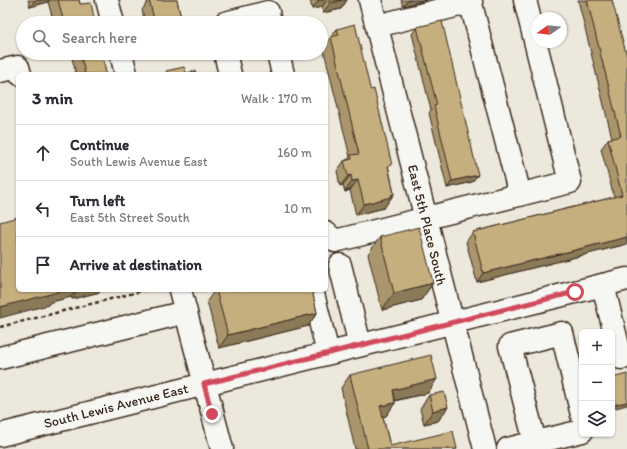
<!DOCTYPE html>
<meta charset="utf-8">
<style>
:root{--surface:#fff;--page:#f7f7f7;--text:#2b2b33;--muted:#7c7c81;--line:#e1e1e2}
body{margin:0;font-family:Itim,sans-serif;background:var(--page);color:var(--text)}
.controls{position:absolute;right:12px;bottom:12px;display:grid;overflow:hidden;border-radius:6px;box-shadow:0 1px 3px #0004}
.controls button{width:36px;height:36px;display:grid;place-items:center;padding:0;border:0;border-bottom:1px solid var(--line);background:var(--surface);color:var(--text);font:20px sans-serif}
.compass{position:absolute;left:531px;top:12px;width:36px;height:36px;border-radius:50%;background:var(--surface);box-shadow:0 1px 3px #0004;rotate:256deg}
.stop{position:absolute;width:12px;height:12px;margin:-9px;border:3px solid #d1495b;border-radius:50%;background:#fff}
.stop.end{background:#d1495b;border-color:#fff;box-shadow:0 1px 4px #0008}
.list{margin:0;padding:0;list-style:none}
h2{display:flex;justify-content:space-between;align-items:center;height:52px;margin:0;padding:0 16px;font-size:17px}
h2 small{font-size:13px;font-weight:400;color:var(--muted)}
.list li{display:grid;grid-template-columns:26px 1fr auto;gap:12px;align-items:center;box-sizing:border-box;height:56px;padding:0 16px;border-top:1px solid var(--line)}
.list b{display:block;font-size:15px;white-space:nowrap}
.list p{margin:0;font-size:13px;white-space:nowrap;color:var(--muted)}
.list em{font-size:13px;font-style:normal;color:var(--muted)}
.icon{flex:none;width:22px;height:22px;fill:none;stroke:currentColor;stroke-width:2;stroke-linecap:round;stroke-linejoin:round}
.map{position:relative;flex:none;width:627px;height:449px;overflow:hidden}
.search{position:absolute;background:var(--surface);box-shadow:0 1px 3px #0004;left:16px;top:16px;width:312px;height:44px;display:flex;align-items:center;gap:10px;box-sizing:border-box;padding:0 14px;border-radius:22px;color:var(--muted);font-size:15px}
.panel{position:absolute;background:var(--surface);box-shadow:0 1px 3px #0004;left:16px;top:72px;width:312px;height:220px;border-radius:6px}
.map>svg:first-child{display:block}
</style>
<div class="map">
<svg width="627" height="449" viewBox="0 0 627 449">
<rect width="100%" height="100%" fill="#ece8db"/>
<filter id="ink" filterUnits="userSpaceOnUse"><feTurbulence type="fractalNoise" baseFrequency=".025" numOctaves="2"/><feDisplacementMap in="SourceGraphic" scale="8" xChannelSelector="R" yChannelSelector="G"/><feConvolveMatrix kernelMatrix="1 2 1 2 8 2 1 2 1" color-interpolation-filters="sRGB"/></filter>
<g filter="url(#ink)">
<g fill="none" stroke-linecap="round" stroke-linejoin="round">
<g stroke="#3b2a1e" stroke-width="25">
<path id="minor" d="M107 0 113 23
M370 0 485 449
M470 0 520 195
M225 23 268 12 270 23
M377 26 471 2
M121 53 126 74
M225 53 230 74
M278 53 283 74
M0 71 18 67 20 74
M326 233 335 241 570 182 525 0
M340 265 360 345
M603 285 621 358 627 357
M180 290 222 449
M312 290 328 353
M0 358 186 312
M535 442 510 346 562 333 582 415
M508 449 582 431"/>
</g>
<g stroke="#3b2a1e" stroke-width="25">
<path id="major" d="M0 435 627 279"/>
</g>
<path stroke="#3b2a1e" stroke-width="2.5" stroke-dasharray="4 3" stroke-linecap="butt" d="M0 327 146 290"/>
<use href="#minor" stroke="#f6f6f2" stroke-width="22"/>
<use href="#major" stroke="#f6f6f2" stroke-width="22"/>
</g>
<path fill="#aa966c" stroke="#3b2a1e" d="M28 0H79L80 4 95 23H54L48 2 30 7Z
M149 0H177L182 23H145L142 10Z
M310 0H347L341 9 323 13 322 7 312 9Z
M401 0H426L403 6Z
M578 0H612L627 244 477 282 466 242 473 232 614 197 601 149 608 139 612 138Z
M417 27 472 182 447 188 429 113 431 110 412 34Z
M337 29 389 169 394 194 384 208 356 215 350 190 345 192 343 185 340 186 337 171 344 161 348 159 350 157 323 47Z
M61 53H102L106 74H76L71 54 62 57Z
M380 237 433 283 421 300 382 310 368 254Z
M18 290H101L100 292 72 299 71 297 51 302 48 305Z
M215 290H312L317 313 308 326 219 348 207 301Z
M350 375 428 393 395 401V403L386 416 383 417 390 446 457 449H355L341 388Z
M429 395 448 407 438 421 424 424 420 409Z"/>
<path fill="#8b7a58" stroke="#3b2a1e" d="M35 0H50L48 2 30 7Z
M319 0H327L322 7 312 9Z
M342 0H347L341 9 323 13 330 3Z
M408 0H426L403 6Z
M64 53H72L71 54 62 57Z
M351 175 343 185 340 186 348 176Z
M478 175 472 182 447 188 452 181Z
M358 180 350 190 345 192 352 181Z
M394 194 384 208 356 215 364 204Z
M627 237V244L477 282 483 273Z
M433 283 421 300 382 310 394 293Z
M56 290H76L71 297 51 302 48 305 0 318V307Z
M78 290H101L100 292 72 299Z
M317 313 308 326 219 348 228 335Z
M437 379 428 393 383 403 393 390Z
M627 402V405L612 409V405Z
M395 403 386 416 371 419 380 406Z
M448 407 438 421 424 424 433 411Z"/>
<path fill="#c6af7e" stroke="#3b2a1e" d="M58 0H79L80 4 91 3 95 23H64Z
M149 0H177L182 23H155Z
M330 0H342L330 3Z
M587 0H612L627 57V237L483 273 473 232 622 195 608 139 621 136Z
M442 21 478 175 452 181 434 106 437 105 417 27Z
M355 24 370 88 371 90 374 89 392 165 388 166 394 194 391 195V197L364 204 358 180 352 181 351 175 348 176 344 161 352 159 351 155 359 154 331 37 339 35 337 29Z
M80 53H102L106 74H82L85 73Z
M184 67 186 73 195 71 196 74H167L166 71Z
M18 217V290H57L58 292 0 307V222Z
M419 227 433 283 394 293 380 237Z
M216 290H312L317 313 228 335Z
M431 355 437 379 393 390 395 403 380 406 390 446 453 431 457 449H368L350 375Z
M627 374V402L612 405V378Z
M444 392 448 407 433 411 429 395Z"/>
</g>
<g fill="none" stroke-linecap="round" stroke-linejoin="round" filter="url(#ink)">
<path stroke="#d1495b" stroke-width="5" d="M212 414 204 384 575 292"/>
</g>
<g text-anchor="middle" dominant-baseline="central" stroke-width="3.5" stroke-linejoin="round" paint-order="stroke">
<g font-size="14" fill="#3b2a1e" stroke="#f6f6f2">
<text transform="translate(427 225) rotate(76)">East 5th Place South</text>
<text transform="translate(116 406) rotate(-14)">South Lewis Avenue East</text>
</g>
</g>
</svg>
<div class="controls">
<button>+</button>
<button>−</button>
<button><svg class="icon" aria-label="layers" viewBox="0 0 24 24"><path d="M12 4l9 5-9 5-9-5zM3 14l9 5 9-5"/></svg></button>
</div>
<svg class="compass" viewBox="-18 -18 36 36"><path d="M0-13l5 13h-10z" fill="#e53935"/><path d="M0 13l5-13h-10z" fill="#7c7c81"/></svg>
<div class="stop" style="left:575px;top:292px"></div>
<div class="stop end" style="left:212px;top:414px"></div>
<div class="search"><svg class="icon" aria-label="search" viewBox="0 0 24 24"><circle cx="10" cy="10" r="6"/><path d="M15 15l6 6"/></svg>Search here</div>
<section class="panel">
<h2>3 min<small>Walk · 170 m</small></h2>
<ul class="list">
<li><svg class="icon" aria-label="ahead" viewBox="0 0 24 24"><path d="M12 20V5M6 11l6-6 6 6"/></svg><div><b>Continue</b><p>South Lewis Avenue East</p></div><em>160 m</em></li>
<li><svg class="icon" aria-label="left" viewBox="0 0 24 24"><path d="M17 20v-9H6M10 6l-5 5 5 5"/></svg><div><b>Turn left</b><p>East 5th Street South</p></div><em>10 m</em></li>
<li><svg class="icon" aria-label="arrive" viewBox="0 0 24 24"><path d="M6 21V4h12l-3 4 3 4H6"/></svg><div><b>Arrive at destination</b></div></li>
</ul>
</section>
</div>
